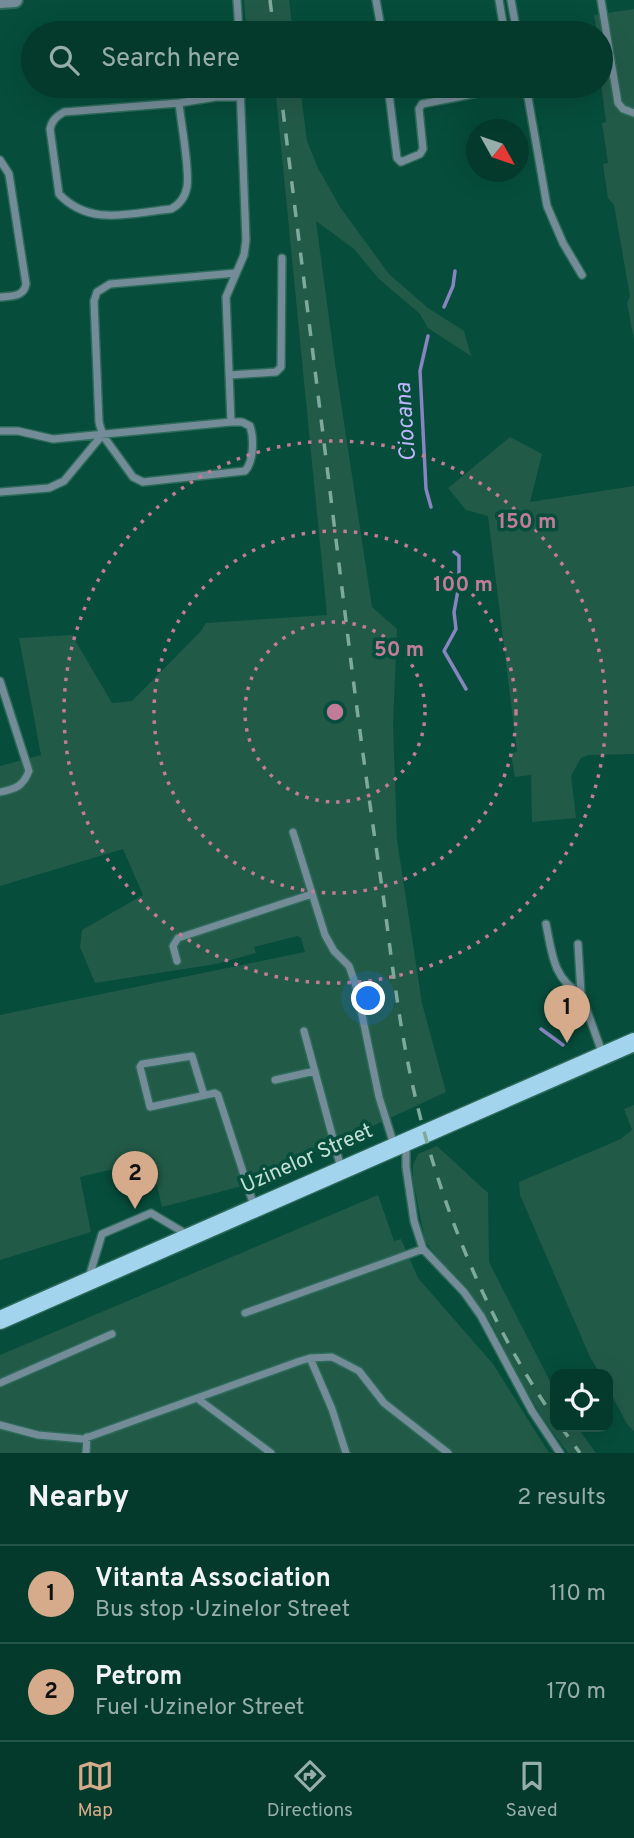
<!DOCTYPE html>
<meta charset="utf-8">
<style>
:root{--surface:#043a2c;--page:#124538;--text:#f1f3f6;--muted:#97ada9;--line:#255448;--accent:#d6ab8b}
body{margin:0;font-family:Overpass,sans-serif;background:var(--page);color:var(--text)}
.controls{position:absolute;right:21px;bottom:21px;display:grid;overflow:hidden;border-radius:14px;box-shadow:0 7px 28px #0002}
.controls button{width:63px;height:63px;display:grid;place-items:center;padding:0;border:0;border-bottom:2px solid var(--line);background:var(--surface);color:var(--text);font:35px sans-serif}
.compass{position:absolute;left:466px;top:119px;width:63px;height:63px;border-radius:50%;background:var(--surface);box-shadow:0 7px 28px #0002;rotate:130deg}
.you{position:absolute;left:369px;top:999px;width:24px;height:24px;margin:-18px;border:5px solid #fff;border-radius:50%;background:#1a73e8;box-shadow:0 0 0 10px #1a73e833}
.badge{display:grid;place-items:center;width:46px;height:46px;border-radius:50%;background:var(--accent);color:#111;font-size:23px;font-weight:700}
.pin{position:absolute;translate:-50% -58px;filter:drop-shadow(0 2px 4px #0008)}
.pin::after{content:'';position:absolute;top:37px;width:24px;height:21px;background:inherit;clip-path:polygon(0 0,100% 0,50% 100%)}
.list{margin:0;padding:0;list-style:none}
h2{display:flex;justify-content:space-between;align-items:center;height:91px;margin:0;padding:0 28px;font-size:30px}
h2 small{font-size:23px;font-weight:400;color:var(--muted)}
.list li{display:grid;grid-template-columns:46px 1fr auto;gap:21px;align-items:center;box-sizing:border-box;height:98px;padding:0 28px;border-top:2px solid var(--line)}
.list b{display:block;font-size:26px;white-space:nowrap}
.list p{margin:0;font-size:23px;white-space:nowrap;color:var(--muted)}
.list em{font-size:23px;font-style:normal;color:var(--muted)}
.icon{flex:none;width:38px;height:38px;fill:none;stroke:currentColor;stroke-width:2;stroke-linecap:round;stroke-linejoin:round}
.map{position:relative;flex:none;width:634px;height:1453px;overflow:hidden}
.search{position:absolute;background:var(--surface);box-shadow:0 7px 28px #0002;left:21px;right:21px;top:21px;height:77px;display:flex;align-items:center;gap:18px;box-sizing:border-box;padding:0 24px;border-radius:38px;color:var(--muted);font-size:26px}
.sheet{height:287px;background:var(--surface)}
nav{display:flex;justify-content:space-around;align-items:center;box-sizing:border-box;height:98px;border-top:2px solid var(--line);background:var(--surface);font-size:19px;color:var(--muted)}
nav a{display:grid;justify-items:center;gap:4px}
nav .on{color:var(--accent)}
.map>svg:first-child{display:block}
</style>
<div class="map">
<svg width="634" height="1453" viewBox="0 0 634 1453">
<rect width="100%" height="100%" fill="#064d3b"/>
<path fill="#225a48" d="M244 0H289L293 33H252L246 25Z
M634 9V340L627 303 630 296 614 205 608 198 603 164 608 163 602 123 606 122 601 83 603 76 601 33H597L594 15Z
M275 86H300L307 141 318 168 340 207 389 274 428 308 464 331 471 356 428 328 420 314 379 279 354 249 316 221 335 363 372 607 397 629 393 725 397 840 422 1003 446 1092 246 1185 162 1207 151 1160 80 1177 91 1232 0 1260V1015L305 952 301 938 297 936 254 947 256 953 216 964 95 983 80 947 82 930 143 895 123 849 0 886V766L41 755 19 638 72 635 112 703 132 701 201 631 206 623 327 615Z
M510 437 542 454 530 502 634 486V754L589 755 581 758 571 776 576 818 532 822 531 775 515 777 511 754 517 751 516 744 488 516 466 510 448 488Z
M634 1105V1431L627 1424 608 1388V1374H600L590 1357 520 1195 519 1182 621 1139 632 1130 624 1109Z
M437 1146 488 1193 489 1262 555 1391V1427H577L596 1453H568L544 1420 520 1380 492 1325 461 1282 446 1269 425 1241 413 1180V1165L418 1154Z
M378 1195 394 1241 401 1239 418 1278 493 1364 549 1453H0V1355Z"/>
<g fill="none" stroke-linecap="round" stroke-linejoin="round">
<path stroke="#8784c0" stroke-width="3.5" d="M444 307 453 286 455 271
M428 336 420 371 426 489 431 507
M454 552 459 556V585L454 612 456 629 444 651 466 689
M541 1029 563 1045"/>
<g stroke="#2c6a5a" stroke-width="10">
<path id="service" d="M237 0 239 33
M376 0 382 33
M499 0 503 24 501 33
M511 0 517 33
M601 0 618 103 623 109 634 113
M388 86 397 158 401 162 420 154 423 149 419 109 422 104 483 92 487 86
M526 86 547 206 563 243 582 275
M179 103C181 124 190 169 187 187 185 197 179 205 171 209 130 213 90 227 59 194L50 129C52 120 57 116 64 112L179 103 216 97H241
M0 160 9 174 26 284C24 297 11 296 0 297
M230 375 276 372 281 367 282 258
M231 422 226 297 244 255 246 240 240 86
M0 431H18L53 439 231 422H242L250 426C254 438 254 461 245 471L143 482 133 477 104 437C102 432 100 427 99 422L94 301 97 292 110 284 236 273
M0 492 49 488 64 481 103 434
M0 681 29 771C23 786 16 789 0 792
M293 832 325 935 334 951 349 966 356 986 379 1097 394 1145
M546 924C552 953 553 979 581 994
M578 944 581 994 603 1055
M177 961 173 946 178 938 312 894
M304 1031 341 1168
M275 1080 315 1071
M204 1095 192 1056 142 1064 140 1067 150 1107 215 1093 218 1095 254 1206
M406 1145V1167L414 1221 423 1249 464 1292 481 1316 532 1411 560 1453
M89 1277 102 1234 151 1213 188 1235
M245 1313 423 1249
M310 1358 332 1409 346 1453
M0 1383 112 1334
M198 1399 271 1453
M0 1425 38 1435 83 1439 300 1361 310 1358 332 1357 359 1371 384 1403 448 1453
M86 1453 87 1437"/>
</g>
<g stroke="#2c6a5a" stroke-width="18">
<path id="tertiary" d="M0 1 15 0"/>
</g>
<g stroke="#2c6a5a" stroke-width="21">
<path id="primary" d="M0 1320 634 1042"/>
</g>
<use href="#service" stroke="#748c97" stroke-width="7"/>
<use href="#tertiary" stroke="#748c97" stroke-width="14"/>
<use href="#primary" stroke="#a3d4ed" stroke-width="18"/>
<path stroke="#7daa9c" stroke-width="3.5" stroke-dasharray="12 12" stroke-linecap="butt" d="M270 0 274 33
M280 86C303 275 327 465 350 654 360 734 371 814 383 894 391 955 398 1017 411 1078 437 1198 485 1318 555 1419
M561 1427 580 1453"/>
</g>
<g fill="none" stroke="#c27c98" stroke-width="3.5" stroke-dasharray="3.5 7">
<circle cx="335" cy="712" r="90"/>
<circle cx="335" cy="712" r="181"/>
<circle cx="335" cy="712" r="271"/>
</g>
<g text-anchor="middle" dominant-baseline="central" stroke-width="7" stroke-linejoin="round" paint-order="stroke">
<g font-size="21" fill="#c2e0d4" stroke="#064d3b">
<text transform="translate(307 1159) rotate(-24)">Uzinelor Street</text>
</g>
<g font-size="23" font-style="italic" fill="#beb5fd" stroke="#064d3b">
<text transform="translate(407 422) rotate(-94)">Ciocana</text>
</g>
</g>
<circle cx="335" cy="712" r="10" fill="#c27c98" stroke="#064d3b" stroke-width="3.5"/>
<g font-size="21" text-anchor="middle" font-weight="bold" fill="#c27c98" stroke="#064d3b" stroke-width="7" stroke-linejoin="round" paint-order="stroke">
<text x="527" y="528">150 m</text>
<text x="463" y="591">100 m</text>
<text x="399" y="656">50 m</text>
</g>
</svg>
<div class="controls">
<button><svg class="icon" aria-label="locate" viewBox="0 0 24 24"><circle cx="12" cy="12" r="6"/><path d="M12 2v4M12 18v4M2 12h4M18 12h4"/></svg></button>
</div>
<svg class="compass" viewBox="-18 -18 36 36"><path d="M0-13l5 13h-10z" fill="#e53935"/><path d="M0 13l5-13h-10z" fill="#97ada9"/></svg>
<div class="you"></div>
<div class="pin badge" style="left:567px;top:1043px">1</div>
<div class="pin badge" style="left:135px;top:1209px">2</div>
<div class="search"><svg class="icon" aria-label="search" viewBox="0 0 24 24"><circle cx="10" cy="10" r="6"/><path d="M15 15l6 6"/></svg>Search here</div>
</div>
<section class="sheet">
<h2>Nearby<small>2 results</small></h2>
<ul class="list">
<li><span class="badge">1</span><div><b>Vitanta Association</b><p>Bus stop · Uzinelor Street</p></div><em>110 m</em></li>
<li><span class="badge">2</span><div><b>Petrom</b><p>Fuel · Uzinelor Street</p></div><em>170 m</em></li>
</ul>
</section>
<nav>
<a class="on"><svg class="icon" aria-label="map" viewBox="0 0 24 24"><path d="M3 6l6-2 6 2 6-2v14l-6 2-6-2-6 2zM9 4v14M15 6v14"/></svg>Map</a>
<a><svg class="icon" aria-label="directions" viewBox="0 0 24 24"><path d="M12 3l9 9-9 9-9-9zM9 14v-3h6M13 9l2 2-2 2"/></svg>Directions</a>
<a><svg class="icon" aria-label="saved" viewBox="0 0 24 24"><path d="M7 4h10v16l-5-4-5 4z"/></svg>Saved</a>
</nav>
